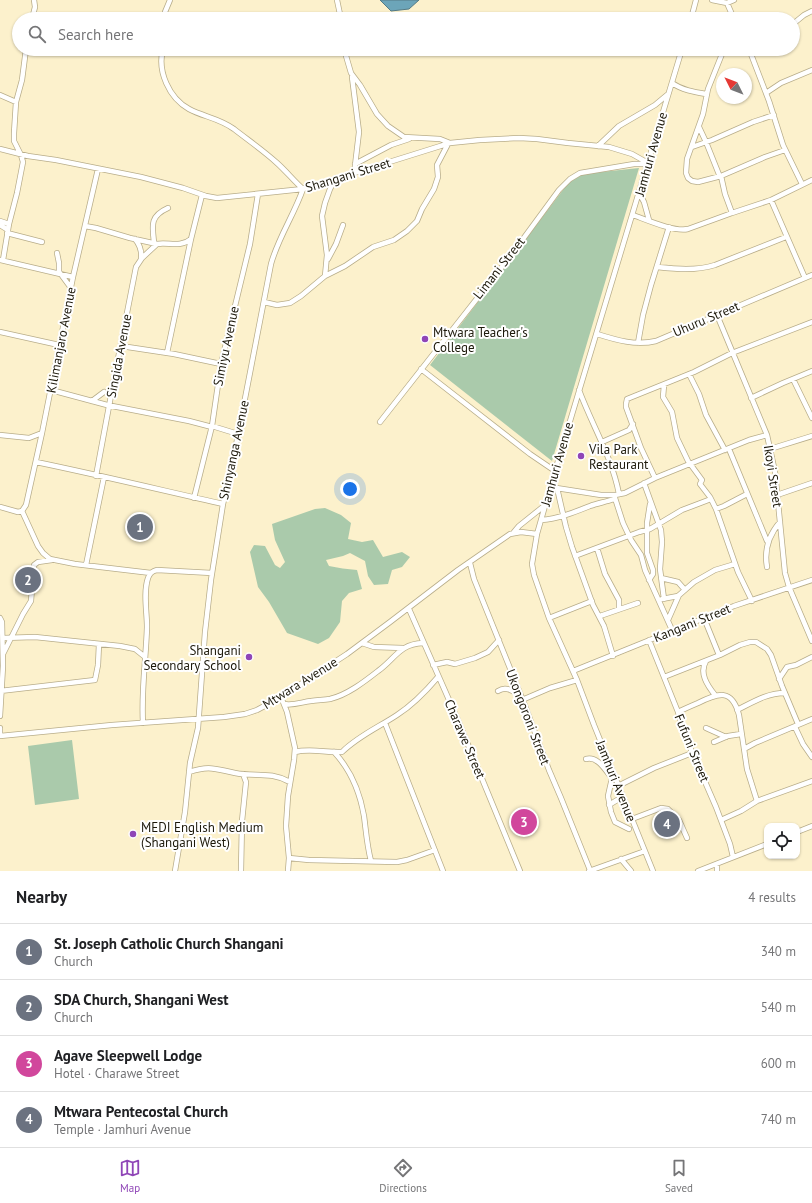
<!DOCTYPE html>
<meta charset="utf-8">
<style>
:root{--surface:#fff;--page:#f6f6f6;--text:#202124;--muted:#757577;--line:#e0e0e0;--accent:#8f45b7}
body{margin:0;font-family:"PT Sans",sans-serif;background:var(--page);color:var(--text)}
.controls{position:absolute;right:12px;bottom:12px;display:grid;overflow:hidden;border-radius:8px;box-shadow:0 1px 3px #0004}
.controls button{width:36px;height:36px;display:grid;place-items:center;padding:0;border:0;border-bottom:1px solid var(--line);background:var(--surface);color:var(--text);font:20px sans-serif}
.compass{position:absolute;left:716px;top:68px;width:36px;height:36px;border-radius:50%;background:var(--surface);box-shadow:0 1px 3px #0004;rotate:312deg}
.you{position:absolute;left:350px;top:489px;width:14px;height:14px;margin:-10px;border:3px solid #fff;border-radius:50%;background:#1a73e8;box-shadow:0 0 0 6px #1a73e833}
.badge{display:grid;place-items:center;width:26px;height:26px;border-radius:50%;background:var(--accent);color:#fff;font-size:13px;font-weight:700}
.pin{position:absolute;translate:-50% -50%;border:2px solid #fff;box-shadow:0 1px 4px #0006}
.list{margin:0;padding:0;list-style:none}
h2{display:flex;justify-content:space-between;align-items:center;height:52px;margin:0;padding:0 16px;font-size:17px}
h2 small{font-size:13px;font-weight:400;color:var(--muted)}
.list li{display:grid;grid-template-columns:26px 1fr auto;gap:12px;align-items:center;box-sizing:border-box;height:56px;padding:0 16px;border-top:1px solid var(--line)}
.list b{display:block;font-size:15px;white-space:nowrap}
.list p{margin:0;font-size:13px;white-space:nowrap;color:var(--muted)}
.list em{font-size:13px;font-style:normal;color:var(--muted)}
.icon{flex:none;width:22px;height:22px;fill:none;stroke:currentColor;stroke-width:2;stroke-linecap:round;stroke-linejoin:round}
.map{position:relative;flex:none;width:812px;height:871px;overflow:hidden}
.search{position:absolute;background:var(--surface);box-shadow:0 1px 3px #0004;left:12px;right:12px;top:12px;height:44px;display:flex;align-items:center;gap:10px;box-sizing:border-box;padding:0 14px;border-radius:22px;color:var(--muted);font-size:15px}
.sheet{height:276px;background:var(--surface)}
nav{display:flex;justify-content:space-around;align-items:center;box-sizing:border-box;height:56px;border-top:1px solid var(--line);background:var(--surface);font-size:11px;color:var(--muted)}
nav a{display:grid;justify-items:center;gap:2px}
nav .on{color:var(--accent)}
.map>svg:first-child{display:block}
</style>
<div class="map">
<svg width="812" height="871" viewBox="0 0 812 871">
<rect width="100%" height="100%" fill="#fcf1cc"/>
<path fill="#aacaab" d="M639 168 552 461 430 365 572 178 582 174Z
M325 508 341 515 351 523 348 539 362 542 373 540 383 557 402 552 410 557 402 567 392 570 388 584 374 585 368 576 365 561 350 553 343 556 326 560 329 566C338 568 347 569 357 570L362 589 349 593 342 601 340 622 329 638 318 644 287 633 269 602 258 587 250 552 254 545 265 546 275 565 280 568 285 562 275 540 272 524 315 509Z
M72 740 79 799 35 805 28 746Z"/>
<path fill="#6ca5b9" stroke="#547b85" d="M380 0H419L409 9 391 11Z"/>
<g fill="none" stroke-linecap="round" stroke-linejoin="round">
<g stroke="#b8ad8a" stroke-width="6">
<path id="minor" d="M337 0 341 19
M712 0 727 3 734 0
M727 3 734 19
M32 19 35 7 34 0
M164 19 165 12 170 0
M691 19 696 0
M793 24 804 15 812 11
M163 49C157 71 169 98 189 109 204 117 219 118 234 129 248 140 264 151 277 163 286 171 294 181 303 189
M344 49 351 73 360 85 377 114 388 126 404 137 440 139 450 143
M724 49 708 89 703 114 687 159 686 173 688 178 692 181 698 182 721 176 765 157 785 150
M749 49 769 101 783 145 802 184
M352 77 359 132 354 174
M672 83C682 90 694 92 706 94
M766 93 781 83 812 70
M0 95 16 102
M699 127 706 142 720 177
M598 146 619 126 655 105 667 95
M692 147 712 140 753 122 774 115
M0 149 28 156 56 160 141 177 183 188 206 196 217 198 303 189 450 143 480 140 519 138 537 139 568 143 609 147 632 154 648 163
M355 164 391 145 409 139
M721 176 725 194 732 213
M639 193 644 202 649 220
M771 200 805 278
M633 215C647 220 674 232 688 229L732 213 771 200 812 180
M0 221 9 224
M0 225 8 230
M85 226 96 228 130 238 157 244
M7 233 42 242
M135 239C140 245 142 251 141 259
M154 242C152 225 150 216 168 208
M57 253 59 263V273
M328 259 336 244 343 225
M0 260 73 277
M3 260 9 224 17 193 23 162 21 155 14 141V133L16 102 22 80 26 49
M657 267C676 269 696 271 715 265L786 237
M60 273 71 288
M325 276 327 255 322 216 325 203 330 189 335 180
M264 302 277 305 290 303 301 296 325 276 345 266 373 247 394 240 407 231 417 221 422 209 434 189 438 177 437 165 448 144
M717 315 767 435 775 472 785 573 789 587 812 641
M0 332 59 345
M597 334C616 340 636 346 656 341L812 275
M638 343 643 315 651 285 669 227
M121 346 174 354 221 364
M167 353 191 239 202 195
M421 369 530 454 555 471
M689 374 699 394 706 415 725 450
M793 379 812 418
M664 385 663 397 672 412 677 438 688 461 702 480 700 484 710 497 716 509 738 572 752 601
M51 390 107 405 189 421 212 427
M579 390C592 425 612 457 619 494
M751 398 783 383 812 371
M92 401 104 392
M380 422 512 254 559 190 570 179 580 173 634 164H648
M212 426 238 434
M0 435 29 438 42 433
M602 442 629 430 633 424
M729 449 767 541
M770 449 812 436
M36 462C99 475 161 490 223 504
M96 476 115 374 136 267 142 258 157 244C169 242 180 248 191 239
M655 478 641 448 626 407V404L627 399 694 372 732 353 812 322
M644 483 661 530 662 542 660 569 664 599
M550 487 601 495H615L625 493 655 478 749 440 767 435
M557 488 566 527 572 547 593 605 604 626 613 656
M614 495 623 523 631 540 641 555 645 570 672 630
M777 495 812 483
M194 498 212 426 221 364 250 244 258 194
M0 507 18 512 22 511
M716 509 724 506 747 494
M22 511 26 505 42 433 73 277 98 169
M22 511 38 546 43 553 50 559 75 564 151 573
M541 520C558 519 575 512 590 506 598 503 606 502 614 499
M514 532 519 526 544 506
M597 548 605 574 619 600V609
M575 556 639 532 650 529 682 510 711 499
M470 563 474 579 524 703 549 770 561 798 590 870
M86 565 104 477
M767 567C764 550 768 536 780 522
M661 578 678 582 685 590
M649 580 653 574V570L647 553V523L650 504
M662 599 678 596 694 582 715 570 735 564
M409 609 457 718 520 871
M600 616 638 603
M0 618 2 622 3 666 0 716
M549 618 592 601
M704 618 719 655
M668 620 679 595
M3 638 35 637 120 646 135 649 145 657
M649 640 678 712 686 738 716 807 730 844 733 857
M362 643 374 647 403 648
M3 654 23 614 31 601 34 565 38 562 52 560
M706 661C699 673 707 685 715 695
M433 665 447 662 455 664 475 658 488 652 499 640
M573 671 734 606 812 580
M664 677 720 655 740 645 750 642H756L767 649 771 655 782 686 798 724
M779 679 787 667 796 665 812 657
M0 691 95 680 98 665 99 644
M498 691C507 685 514 692 521 697
M281 697 287 712 295 748 294 760 288 796 286 826 289 858 288 871
M522 700 550 688 577 680
M284 704C293 706 302 702 311 701 318 700 324 700 330 699 347 695 364 682 378 671 395 659 399 644 423 643
M737 710C753 702 767 693 785 693
M678 712C684 709 691 706 698 703 718 693 732 688 739 715L747 769 757 801
M143 723C141 691 146 659 147 627 147 612 143 593 148 578 150 573 152 571 157 570L212 573
M385 723 443 871
M795 727 803 744 812 757
M0 728V736
M706 728 726 737
M0 736 112 725 224 717 245 714 257 710 281 697 347 654 390 622 458 570 510 534 521 532 537 534
M714 742 728 736 741 734
M744 749 755 743 812 719
M295 752C311 748 326 753 342 752 358 736 379 727 397 715 411 706 427 690 438 677
M334 752C350 769 360 793 364 816 366 831 367 846 371 861
M586 759C598 756 605 770 612 778L608 796 611 812 615 822 629 829
M189 772C210 765 215 769 235 773 255 777 270 771 290 782
M618 786 654 768 692 753
M609 805 622 797
M632 819 661 808 668 809 679 820 687 838
M721 820 741 811 757 801 812 781
M797 832 812 826
M289 858 309 860 397 862 407 860 435 850
M621 859 631 871
M717 864V871
M175 871 185 812 190 763 198 728 205 632 211 580 223 504 231 471 271 264C278 238 294 215 303 189
M241 871 242 821 246 782 243 774
M589 871 645 851
M653 871 594 725 577 680 549 618 534 575 532 564 537 534 555 471 682 49
M698 871 767 844"/>
</g>
<use href="#minor" stroke="#fff" stroke-width="4.5"/>
</g>
<g fill="#8f45b7" stroke="#fff" stroke-width="1.5">
<circle cx="425" cy="339" r="4"/>
<circle cx="581" cy="456" r="4"/>
<circle cx="249" cy="657" r="4"/>
<circle cx="133" cy="834" r="4"/>
</g>
<g text-anchor="middle" dominant-baseline="central" stroke-width="4" stroke-linejoin="round" paint-order="stroke">
<g font-size="13" fill="#1d190b" stroke="#fff">
<text transform="translate(651 154) rotate(-74)">Jamhuri Avenue</text>
<text transform="translate(348 175) rotate(-17)">Shangani Street</text>
<text transform="translate(499 268) rotate(-52)">Limani Street</text>
<text transform="translate(706 319) rotate(-23)">Uhuru Street</text>
<text transform="translate(61 340) rotate(-79)">Kilimanjaro Avenue</text>
<text transform="translate(226 346) rotate(-78)">Simiyu Avenue</text>
<text transform="translate(119 356) rotate(-79)">Singida Avenue</text>
<text transform="translate(234 450) rotate(-78)">Shinyanga Avenue</text>
<text transform="translate(557 464) rotate(-74)">Jamhuri Avenue</text>
<text transform="translate(773 476) rotate(81)">Ikoyi Street</text>
<text transform="translate(692 623) rotate(-22)">Kangani Street</text>
<text transform="translate(300 683) rotate(-32)">Mtwara Avenue</text>
<text transform="translate(528 717) rotate(69)">Ukongoroni Street</text>
<text transform="translate(465 739) rotate(67)">Charawe Street</text>
<text transform="translate(692 748) rotate(68)">Fufuni Street</text>
<text transform="translate(616 781) rotate(68)">Jamhuri Avenue</text>
</g>
<g font-size="13" fill="#1d190b" stroke="#fff" text-anchor="start">
<text x="433" y="332">Mtwara Teacher's<tspan x="433" dy="15">College</tspan></text>
<text x="589" y="449">Vila Park<tspan x="589" dy="15">Restaurant</tspan></text>
<text x="241" y="650" text-anchor="end">Shangani<tspan x="241" dy="15">Secondary School</tspan></text>
<text x="141" y="827">MEDI English Medium<tspan x="141" dy="15">(Shangani West)</tspan></text>
</g>
</g>
</svg>
<div class="controls">
<button><svg class="icon" aria-label="locate" viewBox="0 0 24 24"><circle cx="12" cy="12" r="6"/><path d="M12 2v4M12 18v4M2 12h4M18 12h4"/></svg></button>
</div>
<svg class="compass" viewBox="-18 -18 36 36"><path d="M0-13l5 13h-10z" fill="#e53935"/><path d="M0 13l5-13h-10z" fill="#757577"/></svg>
<div class="you"></div>
<div class="pin badge" style="left:140px;top:527px;background:#6b7280">1</div>
<div class="pin badge" style="left:28px;top:580px;background:#6b7280">2</div>
<div class="pin badge" style="left:524px;top:822px;background:#d1479c">3</div>
<div class="pin badge" style="left:667px;top:824px;background:#6b7280">4</div>
<div class="search"><svg class="icon" aria-label="search" viewBox="0 0 24 24"><circle cx="10" cy="10" r="6"/><path d="M15 15l6 6"/></svg>Search here</div>
</div>
<section class="sheet">
<h2>Nearby<small>4 results</small></h2>
<ul class="list">
<li><span class="badge" style="background:#6b7280">1</span><div><b>St. Joseph Catholic Church Shangani</b><p>Church</p></div><em>340 m</em></li>
<li><span class="badge" style="background:#6b7280">2</span><div><b>SDA Church, Shangani West</b><p>Church</p></div><em>540 m</em></li>
<li><span class="badge" style="background:#d1479c">3</span><div><b>Agave Sleepwell Lodge</b><p>Hotel · Charawe Street</p></div><em>600 m</em></li>
<li><span class="badge" style="background:#6b7280">4</span><div><b>Mtwara Pentecostal Church</b><p>Temple · Jamhuri Avenue</p></div><em>740 m</em></li>
</ul>
</section>
<nav>
<a class="on"><svg class="icon" aria-label="map" viewBox="0 0 24 24"><path d="M3 6l6-2 6 2 6-2v14l-6 2-6-2-6 2zM9 4v14M15 6v14"/></svg>Map</a>
<a><svg class="icon" aria-label="directions" viewBox="0 0 24 24"><path d="M12 3l9 9-9 9-9-9zM9 14v-3h6M13 9l2 2-2 2"/></svg>Directions</a>
<a><svg class="icon" aria-label="saved" viewBox="0 0 24 24"><path d="M7 4h10v16l-5-4-5 4z"/></svg>Saved</a>
</nav>
